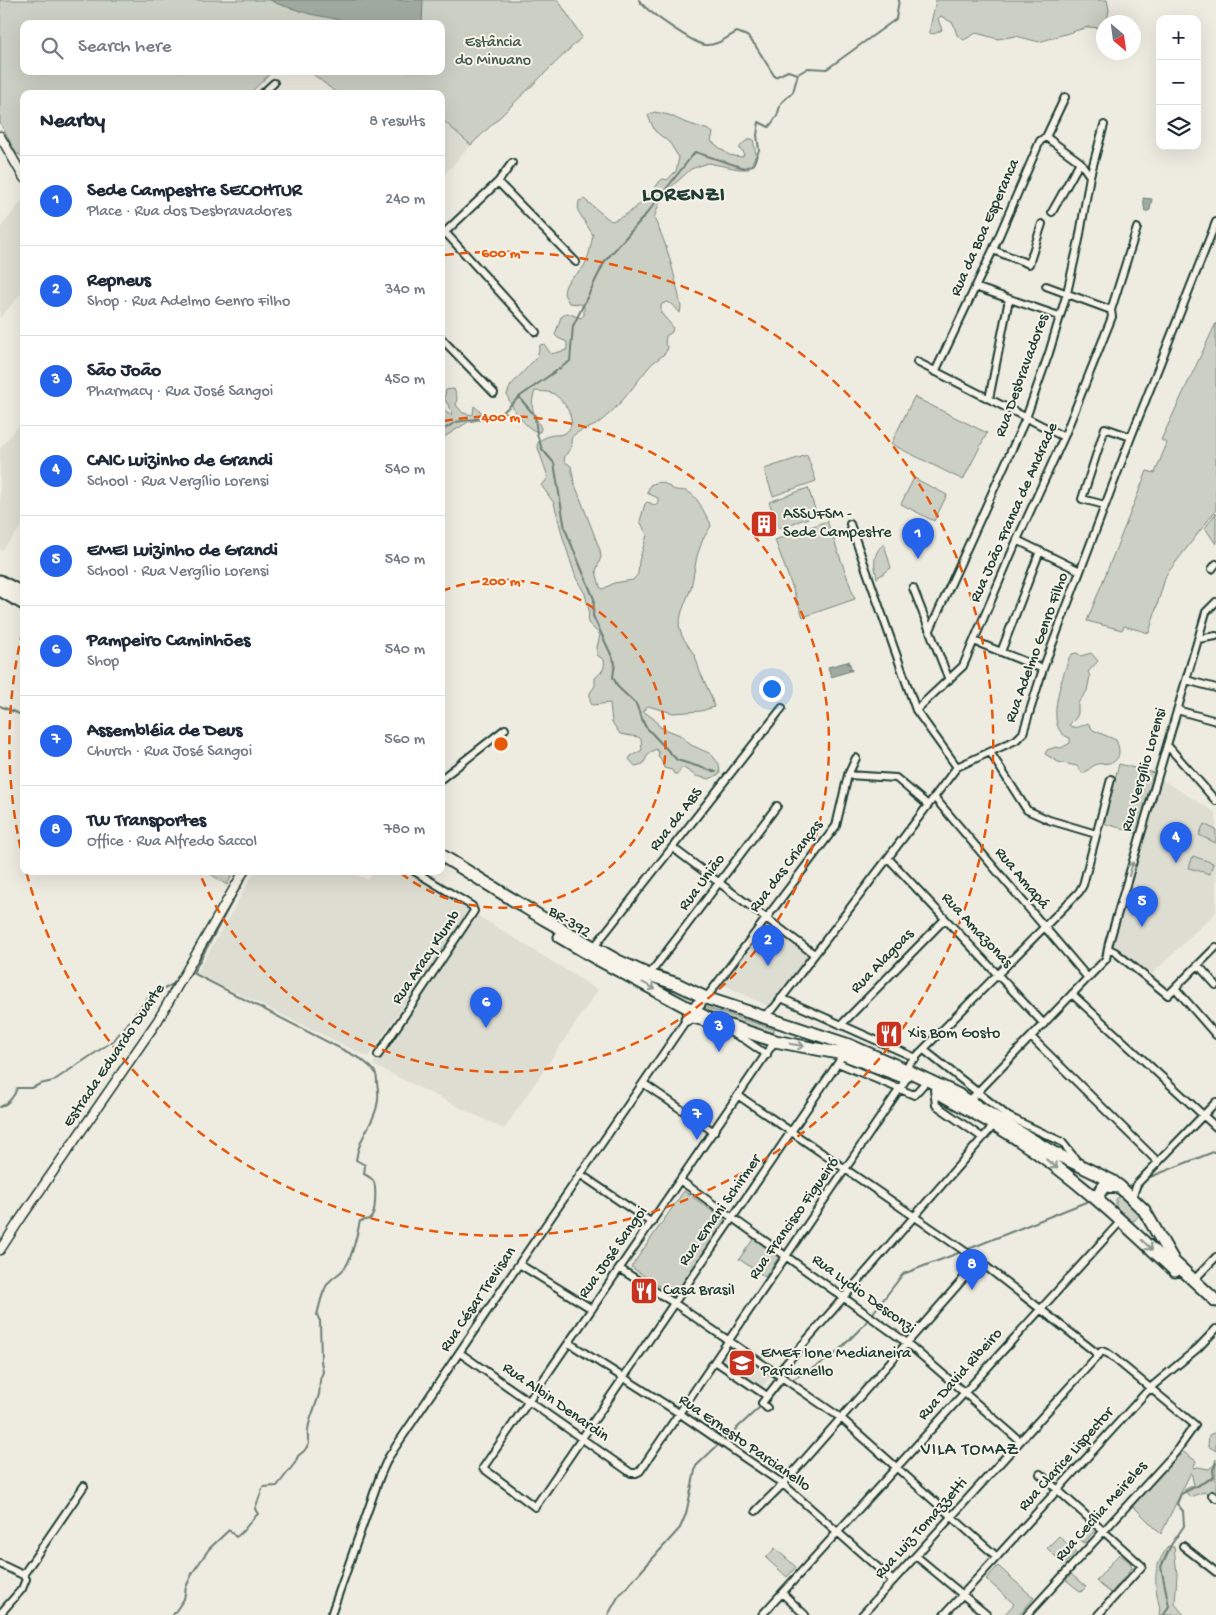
<!DOCTYPE html>
<meta charset="utf-8">
<style>
:root{--surface:#fff;--page:#f6f6f7;--text:#1f2937;--muted:#747a83;--line:#e0e1e3;--accent:#2563eb}
body{margin:0;font-family:"Gochi Hand",sans-serif;background:var(--page);color:var(--text)}
.controls{position:absolute;right:15px;top:15px;display:grid;overflow:hidden;border-radius:10px;box-shadow:0 5px 20px #0002}
.controls button{width:45px;height:45px;display:grid;place-items:center;padding:0;border:0;border-bottom:1px solid var(--line);background:var(--surface);color:var(--text);font:25px sans-serif}
.compass{position:absolute;left:1096px;top:15px;width:45px;height:45px;border-radius:50%;background:var(--surface);box-shadow:0 5px 20px #0002;rotate:151deg}
.you{position:absolute;left:771px;top:688px;width:18px;height:18px;margin:-12px;border:4px solid #fff;border-radius:50%;background:#1a73e8;box-shadow:0 0 0 8px #1a73e833}
.badge{display:grid;place-items:center;width:32px;height:32px;border-radius:50%;background:var(--accent);color:#fff;font-size:16px;font-weight:700}
.pin{position:absolute;translate:-50% -41px;filter:drop-shadow(0 1px 2px #0008)}
.pin::after{content:'';position:absolute;top:26px;width:18px;height:15px;background:inherit;clip-path:polygon(0 0,100% 0,50% 100%)}
.list{margin:0;padding:0;list-style:none}
h2{display:flex;justify-content:space-between;align-items:center;height:65px;margin:0;padding:0 20px;font-size:21px}
h2 small{font-size:16px;font-weight:400;color:var(--muted)}
.list li{display:grid;grid-template-columns:32px 1fr auto;gap:15px;align-items:center;box-sizing:border-box;height:90px;padding:0 20px;border-top:1px solid var(--line)}
.list b{display:block;font-size:19px;white-space:nowrap}
.list p{margin:0;font-size:16px;white-space:nowrap;color:var(--muted)}
.list em{font-size:16px;font-style:normal;color:var(--muted)}
.icon{flex:none;width:28px;height:28px;fill:none;stroke:currentColor;stroke-width:2;stroke-linecap:round;stroke-linejoin:round}
.map{position:relative;flex:none;width:1216px;height:1615px;overflow:hidden}
.search{position:absolute;background:var(--surface);box-shadow:0 5px 20px #0002;left:20px;top:20px;width:425px;height:55px;display:flex;align-items:center;gap:12px;box-sizing:border-box;padding:0 18px;border-radius:10px;color:var(--muted);font-size:19px}
.panel{position:absolute;background:var(--surface);box-shadow:0 5px 20px #0002;left:20px;top:90px;width:425px;height:785px;border-radius:10px}
.map>svg:first-child{display:block}
</style>
<div class="map">
<svg width="1216" height="1615" viewBox="0 0 1216 1615">
<rect width="100%" height="100%" fill="#eeece1"/>
<filter id="ink" filterUnits="userSpaceOnUse"><feTurbulence type="fractalNoise" baseFrequency=".02" numOctaves="2"/><feDisplacementMap in="SourceGraphic" scale="10" xChannelSelector="R" yChannelSelector="G"/><feConvolveMatrix kernelMatrix="1 2 1 2 8 2 1 2 1" color-interpolation-filters="sRGB"/></filter>
<g filter="url(#ink)">
<path fill="#ddddd2" d="M445 122 471 145 441 178V126Z
M23 200 24 290 0 318V228Z
M24 419V524L2 550 0 549V448Z
M1159 778 1210 809 1216 814V912L1152 974 1143 967 1139 966 1113 944Z
M255 871H360L358 875 368 880 374 871H408L470 909 368 1057 197 973Z
M477 915 598 990 504 1129 373 1065Z
M769 924 810 954 768 1006 722 984Z
M730 1346 772 1375 760 1390 735 1373 737 1368 722 1358Z"/>
<path fill="#cccfc4" stroke="#76867c" d="M0 0H558L582 37 471 145 445 122 441 126V94H338L309 71H441V24H24V71H273L249 94H24V157L16 153 0 123Z
M936 0H1107L1109 10 1107 22H1104L1103 28 1088 27 1039 42 1016 36 998 39 976 33 964 40 957 35 953 23 941 16 938 19 942 30 934 34 929 33Z
M654 112 669 115 684 122 709 130 713 133 711 141 729 155 741 157 744 155 743 151 739 149C741 144 747 139 753 139L756 155 749 169H739L708 163 691 169 670 188 659 204 654 218C668 246 675 276 681 307L680 313 672 304 666 302 661 305V313L673 327 672 332 666 336 665 344 668 348C664 358 655 359 649 367 631 389 621 406 597 424 589 430 566 431 572 446L565 456 564 461 571 466 574 482 600 550 601 557 596 571 600 587 603 589 614 583 633 580 638 574 639 561 647 535 640 521 645 504 647 502 655 505 658 502V498L647 493 650 485C660 481 663 481 671 488 675 491 682 490 686 491 698 495 703 512 710 522L711 526 703 539 697 556 691 588 682 611 679 625 682 636 695 656 700 672 711 696 714 707 701 711 673 713 648 706 643 711 654 719 660 727 680 735 691 745 711 754 719 764 720 774 709 779 696 776 682 767 678 774H674L672 770 664 768 661 760 658 757 659 753 656 749 649 753 643 764 635 766 629 759 631 756 642 750 641 739 638 737 620 734 612 722 610 703 592 705 590 701V693L595 686V678C601 673 606 668 604 660L597 655V647L600 635 588 623 589 610 585 594 576 578 563 538 554 503 541 485 546 481 548 477 537 445 539 441C542 439 546 437 549 436 554 434 560 436 565 433 580 424 565 401 554 394 549 391 541 392 535 391 529 408 534 413 541 428L540 432C528 433 509 405 507 394L511 385 537 357 540 345 544 344 551 354 567 350V342L558 338 555 335 561 317 567 313 581 318 584 315V306L580 304 569 303 564 294C565 277 576 278 584 266 589 257 591 245 593 235L578 211 579 201 584 199 611 221C630 216 649 197 660 181L663 179 667 180 676 171 679 158 670 143 655 131 648 116Z
M1216 323V510L1166 575 1149 633 1124 626 1122 630 1087 621 1147 471 1155 473 1167 443 1161 440Z
M454 389 457 397 456 405 463 413 473 415 474 406 481 412 485 419 468 422 441 439V406L447 413 451 415 452 411 444 398 446 390Z
M914 397 987 433 963 480 891 444Z
M807 455 816 481 773 496 764 469Z
M914 478 947 495 934 521 901 504Z
M808 488 817 515 779 528 769 502Z
M1216 513V544L1205 528Z
M827 521 855 599 803 617 775 540Z
M884 544 891 568 877 578C874 565 872 553 884 544Z
M1077 653 1081 656 1091 653 1098 661 1088 672 1090 676 1087 691 1078 703V714L1076 718 1069 725C1076 730 1081 726 1088 723L1093 730 1116 740C1120 748 1122 761 1109 763 1105 764 1101 763 1097 764 1092 766 1087 771 1083 774L1077 766 1058 762 1045 754 1047 750 1056 747 1061 748 1070 743V738C1042 730 1063 677 1069 658L1072 654Z
M1119 764 1154 773 1137 833 1103 823Z
M1204 824 1216 830V843L1199 835Z
M1193 856 1213 863 1210 874 1189 868Z
M209 871H234L227 885 209 873Z
M704 1007 774 1029V1032L769 1034 717 1019 702 1010Z
M684 1191 726 1221 674 1296 631 1267Z
M1119 1197C1127 1197 1137 1207 1140 1214L1134 1221 1129 1220 1116 1207V1199Z
M755 1237 781 1254 765 1277 739 1259Z
M1216 1432V1451L1208 1446 1209 1435Z
M1182 1451 1196 1461 1193 1468 1198 1467 1209 1469 1214 1465 1216 1459V1492L1214 1494 1204 1492 1190 1497 1184 1490 1194 1485 1191 1472 1161 1534 1131 1504Z
M1088 1522 1096 1529 1084 1543 1076 1536Z
M1059 1536 1076 1552 1064 1565 1047 1548Z
M1168 1546 1174 1547 1177 1574 1175 1604 1184 1615H1159C1161 1608 1158 1602 1157 1595 1154 1572 1156 1565 1168 1546Z
M775 1548 796 1567 787 1577 766 1558Z
M1119 1554 1130 1562 1132 1568 1111 1593 1096 1581Z
M998 1566 1034 1598 1019 1615H1004L1014 1604 986 1579Z
M1071 1574 1086 1587 1081 1592 1066 1580Z"/>
<path fill="#9fa99f" stroke="#6c7e74" d="M270 0H423L422 24H362L310 14 278 4Z
M1143 198 1152 199 1150 210 1145 212Z
M848 661H849L852 671H851L849 668 850 671 831 677 828 667 847 662 848 665Z"/>
<g fill="none" stroke-linecap="round" stroke-linejoin="round">
<path stroke="#6c7e74" stroke-width="2" d="M639 0C644 10 695 44 705 45 717 46 727 37 737 32L747 36 755 45 775 77 788 71 798 74
M519 397 535 416 537 434 542 449 554 463 565 529 594 599 593 616 615 663 613 677 618 687 636 704 645 726 677 760 716 772
M441 431 456 422 500 415 519 397 570 361 573 326 605 261 648 212 695 152 744 168 753 165 759 150 757 135 759 122 769 127 777 116 781 103 793 92 798 74 808 68 827 69 896 19 899 0
M0 706 24 716
M186 977 193 973 249 871
M0 1107C8 1104 15 1096 17 1088H32L40 1084 53 1081 113 1041 149 997 177 982
M1145 1179 1216 1151
M1126 1187 1136 1183
M1103 1196 1112 1192
M966 1250 1091 1200
M771 1397 781 1386 832 1357 863 1326 903 1274 961 1252
M723 1441 762 1405
M173 1615 184 1599 186 1587 193 1572 209 1549 229 1530 236 1537C245 1532 248 1522 258 1514L255 1509 263 1487 277 1486 295 1463 298 1456 304 1451 309 1444C304 1426 315 1411 319 1394 321 1384 317 1383 323 1372L321 1361 320 1321 317 1315C320 1304 322 1290 329 1282 334 1276 341 1274 346 1266 353 1255 357 1234 360 1221 364 1220 369 1220 371 1218 376 1213 376 1188 374 1182 372 1178 368 1176 364 1174L365 1165 356 1160C360 1129 384 1117 377 1083 377 1080 377 1075 375 1072 372 1067 365 1063 361 1059L193 973
M608 1615 618 1597 680 1528 686 1514 696 1466 719 1444
M1164 1615 1169 1606 1161 1567 1171 1545 1184 1526 1183 1511 1177 1504 1181 1494 1214 1477 1213 1470 1216 1463"/>
<g stroke="#1f3d34" stroke-width="10">
<path id="minor" d="M262 94 274 83
M1090 176 1104 125
M498 182 576 262
M1052 212 1080 162
M445 232 536 332
M441 236 498 182 512 163
M993 250 1029 264 1042 224
M1046 286 1111 310
M975 287 1059 316
M441 338 494 393
M917 362 1064 437
M935 372 993 250 1040 141 1046 137 1065 97
M989 399 1009 299
M1105 505 1082 499 1105 428 1131 437
M850 524 916 710 957 767
M1017 540 1080 571
M1212 569 1216 564
M913 588 949 680
M930 630 1026 418 1049 353 1067 293 1079 240 1090 176 1080 162 1046 137
M1198 639 1216 636
M974 641 1043 669
M1001 652 1040 551
M1186 680 1216 688
M916 710 963 666 1017 540 1064 437 1112 317 1111 310 1137 228
M1177 710 1216 721
M1167 745 1216 801
M990 752 1027 810 1049 820 1096 834
M848 775 896 778 928 805
M441 779 505 729
M934 797 1088 978
M673 848 814 954
M888 858 1044 1024
M594 947 782 708
M1109 949 1115 952 1168 995 1216 947
M1198 965 1216 985
M649 975 777 806
M1175 988 1216 1035
M1072 994 1216 1127
M706 998 836 826 848 775 856 758
M781 998 916 1058
M762 1017 774 1008 957 767 1016 740 1023 733 1043 669 1131 437 1216 222
M841 1025 945 919
M721 1028 744 1039 767 1055
M1031 1037 1158 1162
M775 1041 483 1468 535 1507 838 1063 843 1054
M924 1050 1009 1117 1062 1142 1077 1161
M378 1055 474 911 472 906 414 871
M838 1063 914 1095 923 1085
M904 1069 1079 892 1083 885 1111 779
M643 1083 714 1132
M934 1090 936 1105 983 1138
M739 1096 979 1261 1099 1355
M969 1101 1106 959 1109 943 1206 612 1216 602
M580 1174 652 1223
M681 1181 907 1343 1020 1441
M1132 1198 1137 1184 1216 1102
M519 1264 592 1309
M620 1269 674 1303 841 1418 997 1557
M1193 1281 1216 1257
M569 1343 679 1413 783 1484 893 1581
M460 1353 631 1473H636L640 1471 907 1078
M715 1361 767 1396
M777 1374 994 1125
M767 1408 762 1403 782 1377
M1040 1474 1142 1566 1098 1615
M1212 1495 1216 1498
M756 1511 783 1484 979 1261
M1183 1546 1216 1572
M916 1556 987 1615
M0 1564 23 1575 26 1579 22 1589 0 1614
M23 1575 84 1486
M782 1593 805 1615
M331 1615 380 1476 388 1458 519 1264 687 1019 695 1020 710 1024
M762 1615 1121 1221
M862 1615 1102 1351 1109 1354 1195 1425 1175 1453 1027 1615
M944 1615 1150 1388 1198 1348 1216 1329"/>
</g>
<g stroke="#1f3d34" stroke-width="11">
<path id="tertiary" d="M0 136 24 178
M0 1250 21 1218 158 1020 244 871"/>
</g>
<g stroke="#1f3d34" stroke-width="15">
<path id="trunk" d="M0 581 24 594
M0 590 24 604
M441 855 544 919 618 961 649 975 677 984 706 998 849 1045 904 1069 957 1094 1052 1152 1112 1181 1120 1187 1144 1210 1174 1262 1216 1301
M560 937 599 960 711 1020 775 1041 843 1054 904 1077
M687 1019 695 1007 699 1004
M939 1093C963 1107 988 1120 1011 1135 1071 1173 1123 1222 1175 1271
M1100 1201 1098 1195 1104 1186 1119 1187"/>
</g>
<use href="#minor" stroke="#f7f3e8" stroke-width="6"/>
<use href="#tertiary" stroke="#f7f3e8" stroke-width="8"/>
<use href="#trunk" stroke="#f7f3e8" stroke-width="11"/>
</g>
<defs><path id="oneway-shaft" d="M-6 0H5M1.5-3L5.5 0L1.5 3" fill="none" stroke-width="1.6" stroke-linecap="round" stroke-linejoin="round" transform="scale(1.25)"/></defs>
<g stroke="#8b988e">
<use href="#oneway-shaft" transform="translate(1131 869) rotate(-74)"/>
<use href="#oneway-shaft" transform="translate(649 986) rotate(28)"/>
<use href="#oneway-shaft" transform="translate(797 1045) rotate(10)"/>
<use href="#oneway-shaft" transform="translate(1052 1164) rotate(38)"/>
<use href="#oneway-shaft" transform="translate(1147 1245) rotate(43)"/>
</g>
</g>
<g fill="none" stroke="#e8590c" stroke-width="2.5" stroke-dasharray="9 6">
<path d="M442 591A164 164 0 1 1 398 871"/>
<path d="M444 421A328 328 0 1 1 199 872"/>
<path d="M24 863A492 492 0 0 1 24 625M445 255A492 492 0 1 1 26 871"/>
</g>
<defs>
<g id="building-square" transform="scale(1.4375)"><rect x="-9" y="-9" width="18" height="18" rx="4" fill="#c8321e" stroke="#f7f3e8"/><path d="M-4-6H4V6H1V3H-1V6H-4ZM-2.5-4.3h1.7v1.8h-1.7ZM.8-4.3h1.7v1.8H.8ZM-2.5-1h1.7V.8h-1.7ZM.8-1h1.7V.8H.8Z" fill="#fff"/></g>
<g id="restaurant-square" transform="scale(1.4375)"><rect x="-9" y="-9" width="18" height="18" rx="4" fill="#c8321e" stroke="#f7f3e8"/><path d="M-5-6h1v4h1v-4h1v4h1v-4h1v5L-1.5 .5V6h-2V.5L-5-1ZM5-6V6H3V1.5H1.5Q1.5-4 5-6Z" fill="#fff"/></g>
<g id="school-square" transform="scale(1.4375)"><rect x="-9" y="-9" width="18" height="18" rx="4" fill="#c8321e" stroke="#f7f3e8"/><path d="M0-5L7-2L0 1L-7-2ZM-4 1L0 2.5L4 1V4Q0 6-4 4Z" fill="#fff"/></g>
</defs>
<g fill-rule="evenodd">
<use href="#building-square" x="764" y="524"/>
<use href="#restaurant-square" x="889" y="1034"/>
<use href="#restaurant-square" x="644" y="1291"/>
<use href="#school-square" x="742" y="1363"/>
</g>
<g text-anchor="middle" dominant-baseline="central" stroke-width="4" stroke-linejoin="round" paint-order="stroke">
<g font-size="16" fill="#425a51" stroke="#f7f3e8">
<text x="493" y="43">Estância<tspan x="493" dy="18">do Minuano</tspan></text>
</g>
<g font-size="16" fill="#1f3d34" stroke="#f7f3e8">
<text transform="translate(986 228) rotate(-66)">Rua da Boa Esperanca</text>
<text transform="translate(1023 376) rotate(-70)">Rua Desbravadores</text>
<text transform="translate(1015 513) rotate(-66)">Rua João Franca de Andrade</text>
<text transform="translate(1038 648) rotate(-70)">Rua Adelmo Genro Filho</text>
<text transform="translate(1145 770) rotate(-74)">Rua Vergílio Lorensi</text>
<text transform="translate(677 820) rotate(-52)">Rua da ABS</text>
<text transform="translate(787 867) rotate(-53)">Rua das Crianças</text>
<text transform="translate(1021 879) rotate(50)">Rua Amapá</text>
<text transform="translate(703 883) rotate(-53)">Rua União</text>
<text transform="translate(569 923) rotate(31)">BR-392</text>
<text transform="translate(976 931) rotate(47)">Rua Amazonas</text>
<text transform="translate(427 958) rotate(-56)">Rua Aracy Klumb</text>
<text transform="translate(883 962) rotate(-46)">Rua Alagoas</text>
<text transform="translate(115 1056) rotate(-56)">Estrada Eduardo Duarte</text>
<text transform="translate(721 1211) rotate(-55)">Rua Ernani Schirmer</text>
<text transform="translate(795 1219) rotate(-55)">Rua Francisco Figueiró</text>
<text transform="translate(614 1253) rotate(-55)">Rua José Sangoi</text>
<text transform="translate(863 1295) rotate(36)">Rua Lydio Desconzi</text>
<text transform="translate(479 1300) rotate(-56)">Rua César Trevisan</text>
<text transform="translate(961 1375) rotate(-48)">Rua David Ribeiro</text>
<text transform="translate(555 1403) rotate(35)">Rua Albin Denardin</text>
<text transform="translate(744 1444) rotate(35)">Rua Ernesto Parcianello</text>
<text transform="translate(1067 1460) rotate(-48)">Rua Clarice Lispector</text>
<text transform="translate(1102 1512) rotate(-48)">Rua Cecília Meireles</text>
<text transform="translate(922 1529) rotate(-48)">Rua Luiz Tomazzetti</text>
</g>
<g font-size="16" fill="#1f3d34" stroke="#f7f3e8" text-anchor="start">
<text x="783" y="515">ASSUFSM -<tspan x="783" dy="18">Sede Campestre</tspan></text>
<text x="908" y="1034">Xis Bom Gosto</text>
<text x="663" y="1291">Casa Brasil</text>
<text x="761" y="1354">EMEF Ione Medianeira<tspan x="761" dy="18">Parcianello</tspan></text>
</g>
<g font-size="18" letter-spacing="1" fill="#1f3d34" stroke="#f7f3e8">
<text x="970" y="1450">VILA TOMAZ</text>
</g>
<g font-size="21" font-weight="bold" letter-spacing="1" fill="#1f3d34" stroke="#f7f3e8">
<text x="684" y="196">LORENZI</text>
</g>
</g>
<circle cx="501" cy="744" r="8" fill="#e8590c" stroke="#f7f3e8" stroke-width="2.5"/>
<g font-size="15" text-anchor="middle" font-weight="bold" fill="#e8590c" stroke="#f7f3e8" stroke-width="4" stroke-linejoin="round" paint-order="stroke">
<text x="501" y="257">600 m</text>
<text x="501" y="421">400 m</text>
<text x="501" y="585">200 m</text>
</g>
</svg>
<div class="controls">
<button>+</button>
<button>−</button>
<button><svg class="icon" aria-label="layers" viewBox="0 0 24 24"><path d="M12 4l9 5-9 5-9-5zM3 14l9 5 9-5"/></svg></button>
</div>
<svg class="compass" viewBox="-18 -18 36 36"><path d="M0-13l5 13h-10z" fill="#e53935"/><path d="M0 13l5-13h-10z" fill="#747a83"/></svg>
<div class="you"></div>
<div class="pin badge" style="left:918px;top:559px">1</div>
<div class="pin badge" style="left:768px;top:966px">2</div>
<div class="pin badge" style="left:719px;top:1052px">3</div>
<div class="pin badge" style="left:1176px;top:863px">4</div>
<div class="pin badge" style="left:1142px;top:927px">5</div>
<div class="pin badge" style="left:486px;top:1028px">6</div>
<div class="pin badge" style="left:697px;top:1140px">7</div>
<div class="pin badge" style="left:972px;top:1290px">8</div>
<div class="search"><svg class="icon" aria-label="search" viewBox="0 0 24 24"><circle cx="10" cy="10" r="6"/><path d="M15 15l6 6"/></svg>Search here</div>
<section class="panel">
<h2>Nearby<small>8 results</small></h2>
<ul class="list">
<li><span class="badge">1</span><div><b>Sede Campestre SECOHTUR</b><p>Place · Rua dos Desbravadores</p></div><em>240 m</em></li>
<li><span class="badge">2</span><div><b>Repneus</b><p>Shop · Rua Adelmo Genro Filho</p></div><em>340 m</em></li>
<li><span class="badge">3</span><div><b>São João</b><p>Pharmacy · Rua José Sangoi</p></div><em>450 m</em></li>
<li><span class="badge">4</span><div><b>CAIC Luizinho de Grandi</b><p>School · Rua Vergílio Lorensi</p></div><em>540 m</em></li>
<li><span class="badge">5</span><div><b>EMEI Luizinho de Grandi</b><p>School · Rua Vergílio Lorensi</p></div><em>540 m</em></li>
<li><span class="badge">6</span><div><b>Pampeiro Caminhões</b><p>Shop</p></div><em>540 m</em></li>
<li><span class="badge">7</span><div><b>Assembléia de Deus</b><p>Church · Rua José Sangoi</p></div><em>560 m</em></li>
<li><span class="badge">8</span><div><b>TW Transportes</b><p>Office · Rua Alfredo Saccol</p></div><em>780 m</em></li>
</ul>
</section>
</div>
